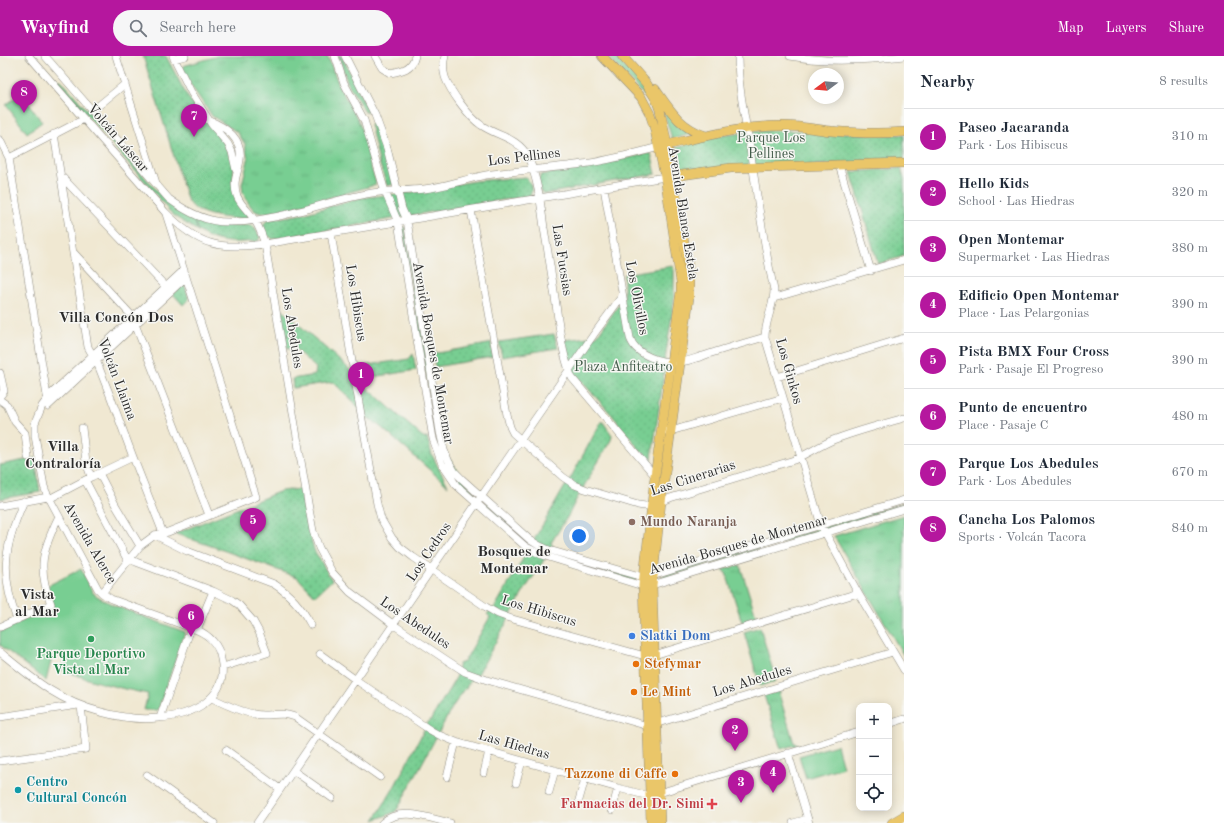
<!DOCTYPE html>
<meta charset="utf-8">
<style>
:root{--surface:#fff;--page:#f6f6f7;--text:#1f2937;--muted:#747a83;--line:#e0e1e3;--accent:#b5179e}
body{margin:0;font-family:"Old Standard TT",serif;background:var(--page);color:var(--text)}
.controls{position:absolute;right:12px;bottom:12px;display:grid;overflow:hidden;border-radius:8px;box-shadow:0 2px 10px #0003}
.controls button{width:36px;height:36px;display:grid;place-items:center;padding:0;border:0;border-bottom:1px solid var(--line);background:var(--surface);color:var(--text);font:20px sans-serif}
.compass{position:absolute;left:808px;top:12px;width:36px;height:36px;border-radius:50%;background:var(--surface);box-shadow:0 2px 10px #0003;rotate:254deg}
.you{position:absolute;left:579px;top:480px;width:14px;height:14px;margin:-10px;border:3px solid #fff;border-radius:50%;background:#1a73e8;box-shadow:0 0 0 6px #1a73e833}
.badge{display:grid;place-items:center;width:26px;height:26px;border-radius:50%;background:var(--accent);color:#fff;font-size:13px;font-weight:700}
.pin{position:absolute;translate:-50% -33px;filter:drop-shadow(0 1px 2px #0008)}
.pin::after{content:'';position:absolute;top:21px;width:14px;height:12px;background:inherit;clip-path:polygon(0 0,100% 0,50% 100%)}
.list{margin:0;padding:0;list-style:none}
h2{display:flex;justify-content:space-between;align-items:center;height:52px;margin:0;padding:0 16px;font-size:17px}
h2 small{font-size:13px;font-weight:400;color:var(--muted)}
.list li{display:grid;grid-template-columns:26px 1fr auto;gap:12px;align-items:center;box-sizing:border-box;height:56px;padding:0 16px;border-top:1px solid var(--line)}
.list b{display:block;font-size:15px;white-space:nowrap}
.list p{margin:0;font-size:13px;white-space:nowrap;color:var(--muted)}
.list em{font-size:13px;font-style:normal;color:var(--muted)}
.icon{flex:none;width:22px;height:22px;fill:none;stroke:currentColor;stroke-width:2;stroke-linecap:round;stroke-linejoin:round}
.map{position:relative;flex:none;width:904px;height:767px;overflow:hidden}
header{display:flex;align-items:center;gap:24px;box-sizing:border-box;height:56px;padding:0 20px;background:var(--accent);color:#fff}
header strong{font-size:19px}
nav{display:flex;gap:22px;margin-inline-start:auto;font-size:14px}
.search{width:280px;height:36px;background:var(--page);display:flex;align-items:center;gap:10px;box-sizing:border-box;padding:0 14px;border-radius:22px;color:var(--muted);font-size:15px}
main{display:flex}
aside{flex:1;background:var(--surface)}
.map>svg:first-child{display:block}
</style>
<header>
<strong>Wayfind</strong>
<div class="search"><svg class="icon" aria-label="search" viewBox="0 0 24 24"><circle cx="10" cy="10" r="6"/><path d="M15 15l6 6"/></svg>Search here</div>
<nav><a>Map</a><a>Layers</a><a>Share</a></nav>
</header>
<main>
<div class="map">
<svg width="904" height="767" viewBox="0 0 904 767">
<defs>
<pattern id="grass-tufts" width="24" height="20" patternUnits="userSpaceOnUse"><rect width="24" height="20" fill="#78ce92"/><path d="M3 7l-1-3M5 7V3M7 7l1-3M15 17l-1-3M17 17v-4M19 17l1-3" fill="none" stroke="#68b17e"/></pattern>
<pattern id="park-dots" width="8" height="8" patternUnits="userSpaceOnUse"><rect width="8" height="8" fill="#78ce92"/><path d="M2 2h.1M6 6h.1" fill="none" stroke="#68b17e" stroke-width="1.8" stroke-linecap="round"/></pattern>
</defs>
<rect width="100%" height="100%" fill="#f6f6f2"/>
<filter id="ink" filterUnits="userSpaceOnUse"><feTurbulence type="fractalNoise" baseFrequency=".025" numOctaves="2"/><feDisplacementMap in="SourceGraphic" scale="8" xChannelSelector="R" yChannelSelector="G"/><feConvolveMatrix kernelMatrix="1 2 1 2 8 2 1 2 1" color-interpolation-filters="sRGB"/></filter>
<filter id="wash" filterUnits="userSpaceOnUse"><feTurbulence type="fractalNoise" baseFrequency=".012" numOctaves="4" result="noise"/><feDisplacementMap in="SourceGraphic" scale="16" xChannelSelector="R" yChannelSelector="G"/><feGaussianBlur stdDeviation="0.9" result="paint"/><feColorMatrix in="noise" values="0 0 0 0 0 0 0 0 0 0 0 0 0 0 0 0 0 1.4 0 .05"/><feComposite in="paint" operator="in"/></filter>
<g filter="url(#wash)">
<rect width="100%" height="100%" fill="#f0e8d2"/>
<path fill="url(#grass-tufts)" stroke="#527c5e" d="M218 0H326L328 1 340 32 358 64 365 82 370 109 376 126 375 129 303 149 267 157H260L255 155 249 148 243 137 242 128 248 104 245 88 237 76 212 60 186 22 182 12 183 10Z
M338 0H342L368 54 365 56 348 28Z
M608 0H614L647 34 657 54 662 83 655 57 649 45Z
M57 24H61L164 143 180 154 193 161 198 175C185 167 171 160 163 147Z
M662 50 679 71 692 78 672 83Z
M372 66H375L387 103 394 128 387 130 379 106 370 68Z
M405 171 441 392 475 438 474 441C459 426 447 415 439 395L402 172Z
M486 447 546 495 582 508 635 522V525L546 498 528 488 484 449Z
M904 447V449L664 522 662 520Z
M904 459V600L834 480Z
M740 509 757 563 742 566 726 517 722 514Z
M760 571 776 625 760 630 744 576Z
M781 635 779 638 794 687 800 689 791 690 781 693 764 639Z"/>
<path fill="url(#park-dots)" stroke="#527c5e" d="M143 0H166L187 40 225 88 234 110 233 127 251 163C234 163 214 162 197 154 194 152 191 148 188 146Z
M770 74 904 79V104L675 117 672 93 717 80Z
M651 97 656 118 609 126 545 138 540 135 537 126 541 119 578 113Z
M901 112 904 123V200L878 208 851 116Z
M526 121C531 127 533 133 530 140L470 149 335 173 273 183 267 179 263 170 267 164 303 158 359 142 407 137 475 125Z
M193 161 217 169 233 170 249 169 254 171 260 181 257 186C251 185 247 186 241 186 225 187 211 184 198 175Z
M673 210 674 214V246L665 304 664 317 651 408 612 359 574 317 566 305 564 284 597 280 624 241V218Z
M184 227 189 243 183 249 173 238Z
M279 251 346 310 363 328 425 383 427 381 432 399 448 430 382 372 370 363 365 362 354 346 333 326 293 332 292 323 315 319 316 312 294 292 287 293Z
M554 278 558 292 502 301 499 286Z
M491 286 493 301 435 311 433 295 437 297 488 288Z
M413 298 416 314 361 323 357 307 361 310 409 303Z
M601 366H603L612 379 611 384 584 430 581 438 578 440 568 460 551 487 553 490 524 535 478 618 472 623 453 650 398 752 395 756 374 764 392 735 422 678 427 667 430 665 457 620 456 617 459 608 464 606 490 561 487 558 495 551 564 432 570 423Z
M35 402 40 436 0 443V409Z
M300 433 307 467 314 494 332 524 315 540 297 521 217 492 173 477 184 474 281 435Z"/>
<path fill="#78ce92" stroke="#527c5e" d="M21 37 42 66 27 77 6 49Z
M81 513 93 537 97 540 113 549 185 576 158 654H144L148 638C119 632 89 625 61 613L65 602 53 598 46 625 0 589V576L53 550 47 531 49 529Z
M837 689 843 711 806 722 799 700Z"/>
</g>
<g filter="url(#ink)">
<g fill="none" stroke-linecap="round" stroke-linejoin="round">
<g stroke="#8e8a7e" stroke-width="8">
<path id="minor" d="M29 0 165 156C200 191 218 193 265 188L665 121
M45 0 169 143C187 156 207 167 230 166 279 166 324 145 372 137 389 134 406 135 424 133 445 131 465 123 486 119 518 114 550 113 582 108 607 105 635 97 659 91
M116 0 156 127
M173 0 191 36 212 69 228 88 232 96 236 114
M335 0 344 27 364 64 385 136 398 166 433 383 442 408 456 429 526 491 542 499 636 528 643 530 652 529 904 453
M345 0 375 59 387 92 402 153 407 164 440 376 444 394 449 406 455 416 462 423 530 484 540 490 549 494 643 521 652 520 904 444
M375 0 382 12 390 17C402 15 412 13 415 0
M445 0C443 7 443 14 445 21 450 35 469 61 481 69 498 81 518 81 528 101 538 123 541 149 544 172 549 202 554 233 558 263 561 283 564 303 572 322L655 420
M738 0C738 29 744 57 749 85 756 135 763 185 774 234 774 250 765 265 765 281L821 469 858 537 904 614
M790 0C827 7 867 4 904 0
M174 3 185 0
M92 55 125 28
M208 64C226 71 243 83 240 104 238 118 232 125 237 140 241 150 250 156 255 165 260 172 262 180 265 188L308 447 313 475 319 492 332 516 350 536 394 569 445 603 465 616 487 624 648 670 893 596
M54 78 88 291 98 309 111 342 133 401 163 477
M0 84 9 102 47 340 51 347
M9 102 84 63
M839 109 871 215
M61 120 168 233
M604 132 630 282C636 300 661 307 679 306 687 306 695 302 703 300 723 293 744 287 765 281
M471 154 507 359 510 371 513 377 563 421 575 429 585 433 638 449C652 452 658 447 670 442L794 404C808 398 819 390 833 384 856 375 880 369 904 362
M331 177 356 330 377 448 381 463 392 482 400 491 413 501 486 551 498 558 509 562 645 600 654 599 858 537
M74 197 133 261
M774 242 904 204
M135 268 209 459
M0 317 4 335 0 340
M777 321 904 282
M0 344 7 349 15 366 25 377 28 401
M48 350 186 221
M82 372 86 406 91 421
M667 375H671L783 342
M99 417 116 450 140 490
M85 424 128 505
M49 443 91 421 133 401
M0 450 48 441
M155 479 187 495 274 528C290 538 302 552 311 569
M130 503 136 506 213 535 232 544 239 549 253 565 259 576 267 597 223 611
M102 537 140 490 155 479 168 476 256 441 166 158
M17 564C0 518 4 489 24 445
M0 571 51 548C37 511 42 495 59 460
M197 574 213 535
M0 596C33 623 58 645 101 656 119 661 140 664 158 662 192 660 230 642 221 603 219 589 209 579 197 574L111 543 102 537 98 533 46 436 44 430 35 380V367L42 350 51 338 184 214
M320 598 356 624 430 674 439 679 456 686 618 732 645 739 659 737 859 676
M212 642C226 649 248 659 263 659 277 659 281 656 295 661L380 721
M0 661 78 649
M160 662 191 572
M889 668 904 663
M226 694 280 733
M788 697 809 767
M0 705 86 693 81 650
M294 715 332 742
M484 717 489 695
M147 719 214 767
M447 721 456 686
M516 727 522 705
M549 736 555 714
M579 744 585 723
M612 754 618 732
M257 767 481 441 594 278 622 240
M382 767C399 750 429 762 450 767
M793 767 808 763"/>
</g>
<g stroke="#8e8a7e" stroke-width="10">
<path id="major" d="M602 0 641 41 650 58 654 70 665 121 681 226V235L655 420 643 530 651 767
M622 0 646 27 656 43 660 54 670 104 688 209 689 221V242L661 446 652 529 660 767
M655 33C670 54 680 72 706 80
M662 90C702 81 741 70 782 70 799 70 815 73 831 75 855 77 880 78 904 76
M668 121 731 112 904 107
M892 767 904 760"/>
</g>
<use href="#minor" stroke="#fff" stroke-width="7"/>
<use href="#major" stroke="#eac669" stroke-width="9"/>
</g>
</g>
<circle fill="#8d6e63" stroke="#f6f6f2" stroke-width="1.5" cx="632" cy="466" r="4"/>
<circle fill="#3f7fe0" stroke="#f6f6f2" stroke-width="1.5" cx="632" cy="580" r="4"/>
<circle fill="#2e9e5b" stroke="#f6f6f2" stroke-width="1.5" cx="91" cy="583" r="4"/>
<g fill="#e8710a" stroke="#f6f6f2" stroke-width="1.5">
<circle cx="636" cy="608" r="4"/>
<circle cx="634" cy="636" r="4"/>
<circle cx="675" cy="718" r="4"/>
</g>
<circle fill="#0f9aa8" stroke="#f6f6f2" stroke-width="1.5" cx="18" cy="734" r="4"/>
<path fill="#e0444e" stroke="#f6f6f2" stroke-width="1.5" d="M710 742h4v4h4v4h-4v4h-4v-4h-4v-4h4z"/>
<g text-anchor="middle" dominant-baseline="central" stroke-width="3" stroke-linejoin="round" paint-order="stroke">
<g font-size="14" fill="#2b2b2b" stroke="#f6f6f2">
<text transform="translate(118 82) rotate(49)">Volcán Láscar</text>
<text transform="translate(524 101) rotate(-7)">Los Pellines</text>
<text transform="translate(683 157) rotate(81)">Avenida Blanca Estela</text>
<text transform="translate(562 204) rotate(81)">Las Fucsias</text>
<text transform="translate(637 242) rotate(79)">Los Olivillos</text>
<text transform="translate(356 247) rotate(81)">Los Hibiscus</text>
<text transform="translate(292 272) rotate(81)">Los Abedules</text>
<text transform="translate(433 297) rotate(80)">Avenida Bosques de Montemar</text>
<text transform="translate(789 315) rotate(74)">Los Ginkos</text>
<text transform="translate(117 323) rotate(69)">Volcán Llaima</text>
<text transform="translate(693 422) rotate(-18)">Las Cinerarias</text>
<text transform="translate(90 487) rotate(60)">Avenida Alerce</text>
<text transform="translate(738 489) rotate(-16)">Avenida Bosques de Montemar</text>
<text transform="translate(429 496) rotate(-56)">Los Cedros</text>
<text transform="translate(539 555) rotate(17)">Los Hibiscus</text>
<text transform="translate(415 567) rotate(34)">Los Abedules</text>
<text transform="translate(752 625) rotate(-17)">Los Abedules</text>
<text transform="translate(514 689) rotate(16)">Las Hiedras</text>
</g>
<g font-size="14" fill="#425c4a" stroke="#f6f6f2">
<text x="771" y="82">Parque Los<tspan x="771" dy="16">Pellines</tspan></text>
<text x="623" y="311">Plaza Anfiteatro</text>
</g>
<g font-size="14" font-weight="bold" fill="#785e54" stroke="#f6f6f2" text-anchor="start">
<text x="640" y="466">Mundo Naranja</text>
</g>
<g font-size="14" font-weight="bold" fill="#366cbe" stroke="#f6f6f2" text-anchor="start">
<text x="640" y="580">Slatki Dom</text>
</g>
<g font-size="14" font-weight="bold" fill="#27864d" stroke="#f6f6f2">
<text x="91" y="598">Parque Deportivo<tspan x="91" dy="16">Vista al Mar</tspan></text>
</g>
<g font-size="14" font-weight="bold" fill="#c56008" stroke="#f6f6f2" text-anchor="start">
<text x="644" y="608">Stefymar</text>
<text x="642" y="636">Le Mint</text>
<text x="667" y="718" text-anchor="end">Tazzone di Caffe</text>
</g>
<g font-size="14" font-weight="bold" fill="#0d838f" stroke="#f6f6f2" text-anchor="start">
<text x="26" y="726">Centro<tspan x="26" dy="16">Cultural Concón</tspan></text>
</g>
<g font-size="14" font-weight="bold" fill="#be3a42" stroke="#f6f6f2" text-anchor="end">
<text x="704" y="748">Farmacias del Dr. Simi</text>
</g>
<g font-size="15" font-weight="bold" fill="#2b2b2b" stroke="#f6f6f2">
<text x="116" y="262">Villa Concón Dos</text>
<text x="63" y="391">Villa<tspan x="63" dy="17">Contraloría</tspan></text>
<text x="514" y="496">Bosques de<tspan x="514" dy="17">Montemar</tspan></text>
<text x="37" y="539">Vista<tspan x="37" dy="17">al Mar</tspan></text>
</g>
</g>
</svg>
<div class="controls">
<button>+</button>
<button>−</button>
<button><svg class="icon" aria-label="locate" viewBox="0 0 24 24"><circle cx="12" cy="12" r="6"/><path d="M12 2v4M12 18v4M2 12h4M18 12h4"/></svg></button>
</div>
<svg class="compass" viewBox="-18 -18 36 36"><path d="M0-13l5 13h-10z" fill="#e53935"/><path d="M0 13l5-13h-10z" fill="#747a83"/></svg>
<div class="you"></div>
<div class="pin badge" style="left:361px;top:339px">1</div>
<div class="pin badge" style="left:735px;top:695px">2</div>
<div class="pin badge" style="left:741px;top:747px">3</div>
<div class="pin badge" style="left:773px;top:737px">4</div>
<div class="pin badge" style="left:253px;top:485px">5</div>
<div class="pin badge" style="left:191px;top:581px">6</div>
<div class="pin badge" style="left:194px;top:81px">7</div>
<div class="pin badge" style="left:24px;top:57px">8</div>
</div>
<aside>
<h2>Nearby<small>8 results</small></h2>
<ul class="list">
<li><span class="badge">1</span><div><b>Paseo Jacaranda</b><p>Park · Los Hibiscus</p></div><em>310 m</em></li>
<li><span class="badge">2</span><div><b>Hello Kids</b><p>School · Las Hiedras</p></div><em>320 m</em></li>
<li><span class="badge">3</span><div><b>Open Montemar</b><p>Supermarket · Las Hiedras</p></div><em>380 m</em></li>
<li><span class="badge">4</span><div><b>Edificio Open Montemar</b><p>Place · Las Pelargonias</p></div><em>390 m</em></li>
<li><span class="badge">5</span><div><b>Pista BMX Four Cross</b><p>Park · Pasaje El Progreso</p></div><em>390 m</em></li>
<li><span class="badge">6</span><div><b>Punto de encuentro</b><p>Place · Pasaje C</p></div><em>480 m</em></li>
<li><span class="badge">7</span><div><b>Parque Los Abedules</b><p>Park · Los Abedules</p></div><em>670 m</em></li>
<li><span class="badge">8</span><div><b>Cancha Los Palomos</b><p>Sports · Volcán Tacora</p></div><em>840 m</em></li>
</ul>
</aside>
</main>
